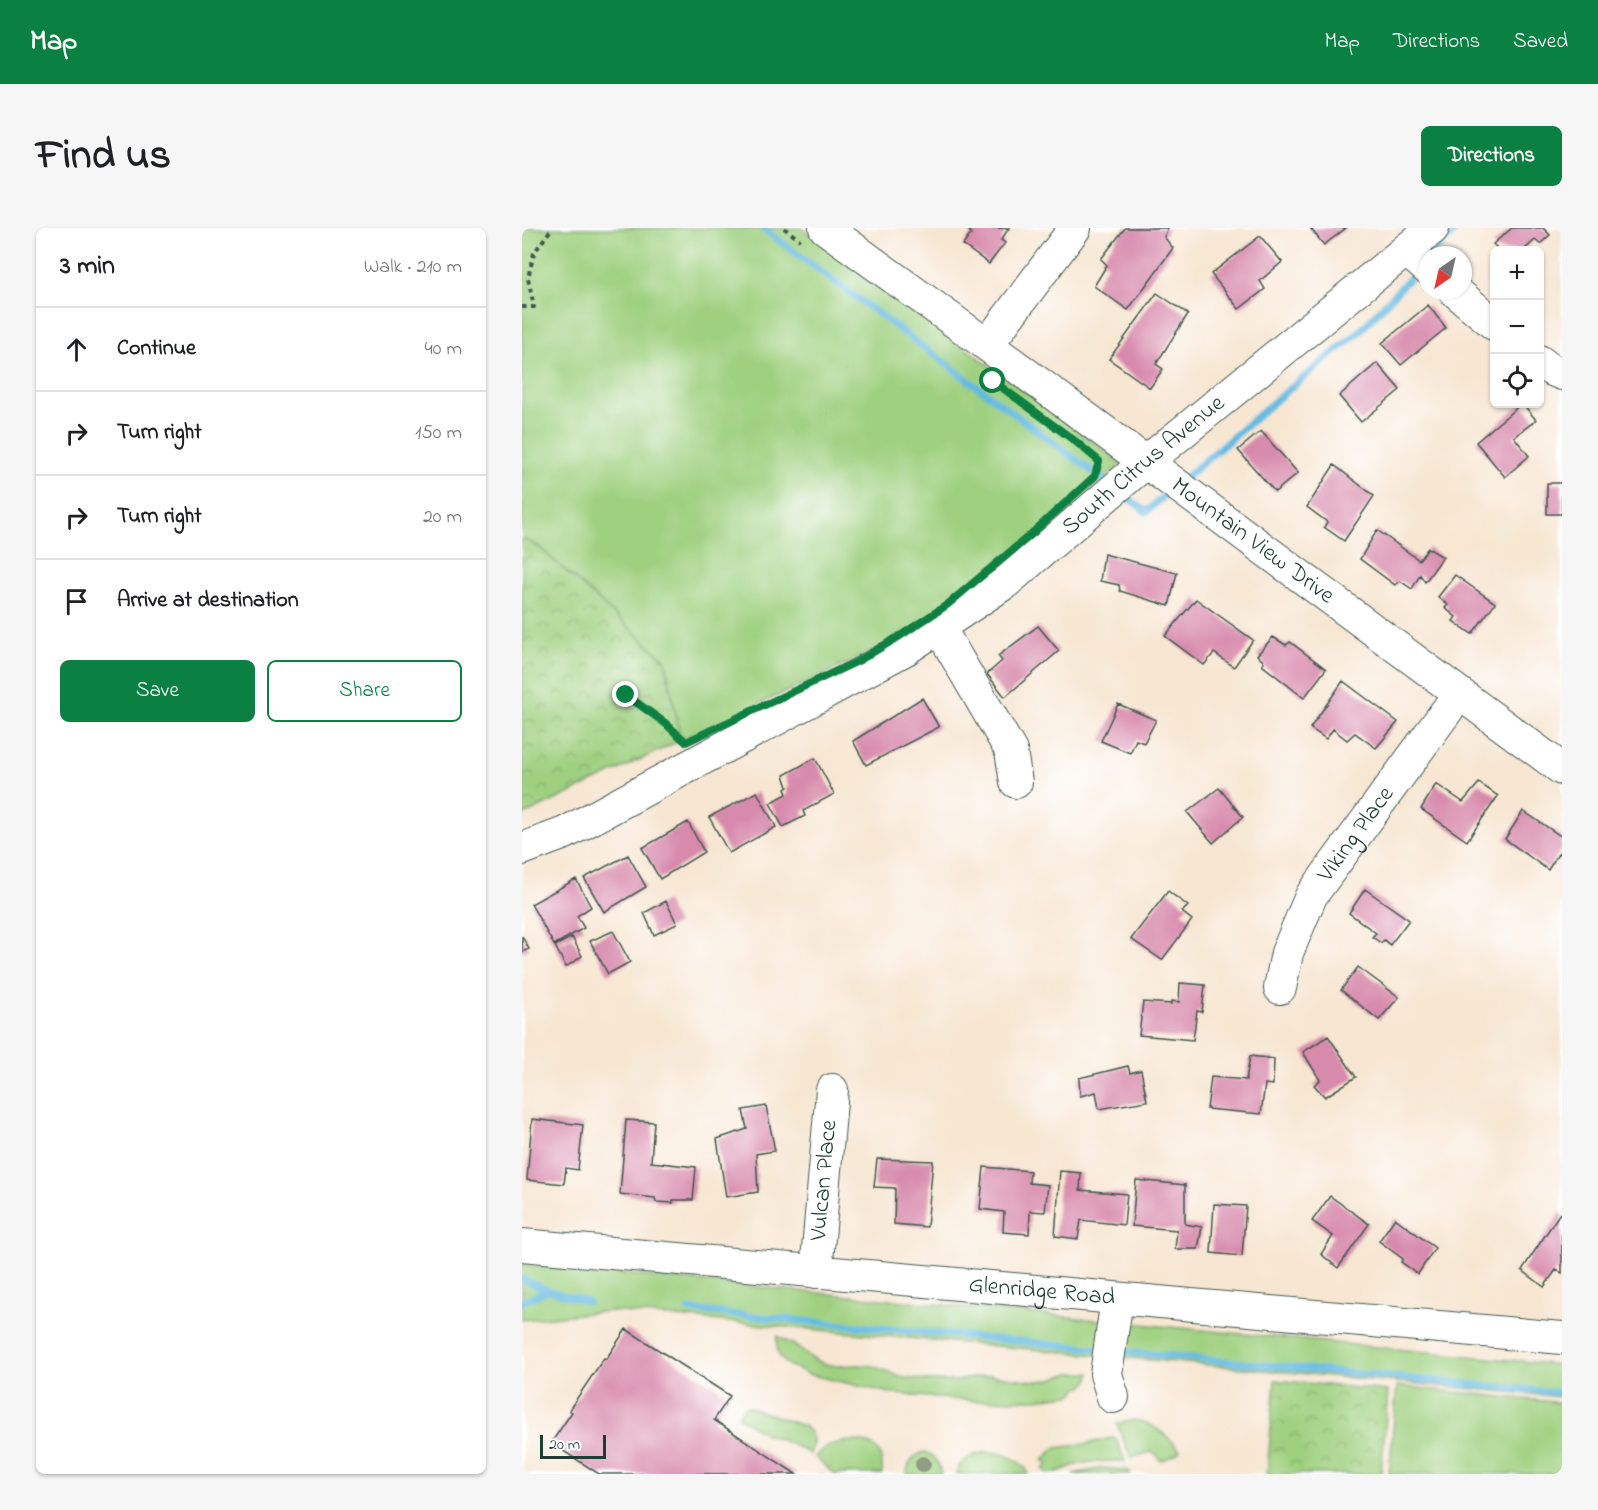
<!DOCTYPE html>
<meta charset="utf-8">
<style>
:root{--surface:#fff;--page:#f6f6f6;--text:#202124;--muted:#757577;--line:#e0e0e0;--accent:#0b8043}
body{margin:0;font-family:"Indie Flower",sans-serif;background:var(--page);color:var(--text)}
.controls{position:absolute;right:18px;top:18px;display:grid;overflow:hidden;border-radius:9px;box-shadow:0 2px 4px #0004}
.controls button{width:54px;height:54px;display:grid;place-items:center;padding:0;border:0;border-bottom:2px solid var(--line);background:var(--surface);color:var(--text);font:30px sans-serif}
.compass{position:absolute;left:896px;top:18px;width:54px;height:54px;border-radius:50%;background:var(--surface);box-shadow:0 2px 4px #0004;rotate:214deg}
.scale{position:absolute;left:18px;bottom:15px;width:66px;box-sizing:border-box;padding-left:6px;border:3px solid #1f3d34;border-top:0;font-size:16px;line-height:21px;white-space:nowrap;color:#1f3d34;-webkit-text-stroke:4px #fff;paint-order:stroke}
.stop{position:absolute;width:18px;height:18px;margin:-14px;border:4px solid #0b8043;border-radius:50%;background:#fff}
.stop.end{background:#0b8043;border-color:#fff;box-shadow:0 2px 6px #0008}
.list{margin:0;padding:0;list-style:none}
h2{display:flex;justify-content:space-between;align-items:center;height:78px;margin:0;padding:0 24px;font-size:26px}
h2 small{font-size:20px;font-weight:400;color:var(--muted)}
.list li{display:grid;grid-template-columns:39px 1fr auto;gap:18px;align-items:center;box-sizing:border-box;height:84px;padding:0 24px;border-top:2px solid var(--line)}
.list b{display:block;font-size:22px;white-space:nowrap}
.list em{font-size:20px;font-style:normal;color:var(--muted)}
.actions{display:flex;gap:12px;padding:18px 24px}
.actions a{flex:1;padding:14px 0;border:2px solid var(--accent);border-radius:9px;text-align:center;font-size:21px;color:var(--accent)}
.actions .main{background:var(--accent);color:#fff}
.icon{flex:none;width:33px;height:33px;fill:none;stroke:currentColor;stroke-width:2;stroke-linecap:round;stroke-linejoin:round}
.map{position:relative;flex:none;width:1040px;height:1246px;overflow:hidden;border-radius:9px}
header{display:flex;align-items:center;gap:36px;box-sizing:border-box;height:84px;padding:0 30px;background:var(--accent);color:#fff}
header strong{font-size:28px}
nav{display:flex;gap:33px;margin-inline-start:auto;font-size:21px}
.intro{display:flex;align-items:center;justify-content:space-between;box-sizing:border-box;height:144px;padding:0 36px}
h1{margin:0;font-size:42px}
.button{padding:15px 27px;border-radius:9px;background:var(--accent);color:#fff;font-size:21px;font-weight:700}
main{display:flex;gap:36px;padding:0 36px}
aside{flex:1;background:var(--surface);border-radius:9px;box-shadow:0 2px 4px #0004}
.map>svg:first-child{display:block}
</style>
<header>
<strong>Map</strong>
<nav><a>Map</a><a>Directions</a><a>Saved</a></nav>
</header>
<div class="intro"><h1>Find us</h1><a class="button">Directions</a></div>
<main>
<aside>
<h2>3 min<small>Walk · 210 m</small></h2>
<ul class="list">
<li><svg class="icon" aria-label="ahead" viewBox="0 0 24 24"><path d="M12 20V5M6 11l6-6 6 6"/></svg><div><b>Continue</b></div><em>40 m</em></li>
<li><svg class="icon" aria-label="right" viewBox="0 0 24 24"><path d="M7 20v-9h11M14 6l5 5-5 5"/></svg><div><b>Turn right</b></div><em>150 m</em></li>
<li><svg class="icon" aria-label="right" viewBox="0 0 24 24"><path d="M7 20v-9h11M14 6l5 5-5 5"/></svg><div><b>Turn right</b></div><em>20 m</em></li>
<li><svg class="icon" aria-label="arrive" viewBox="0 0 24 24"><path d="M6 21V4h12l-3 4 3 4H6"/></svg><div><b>Arrive at destination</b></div></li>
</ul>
<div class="actions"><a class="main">Save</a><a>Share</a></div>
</aside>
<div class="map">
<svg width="1040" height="1246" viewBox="0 0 1040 1246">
<defs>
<pattern id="park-crowns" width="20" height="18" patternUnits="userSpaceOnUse" patternTransform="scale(1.5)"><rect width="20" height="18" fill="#9fd07f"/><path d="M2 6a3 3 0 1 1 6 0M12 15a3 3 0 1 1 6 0" fill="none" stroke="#81aa69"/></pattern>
</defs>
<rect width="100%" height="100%" fill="#fff"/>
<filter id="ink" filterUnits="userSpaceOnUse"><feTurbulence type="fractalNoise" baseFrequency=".0167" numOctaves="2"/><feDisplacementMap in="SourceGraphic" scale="12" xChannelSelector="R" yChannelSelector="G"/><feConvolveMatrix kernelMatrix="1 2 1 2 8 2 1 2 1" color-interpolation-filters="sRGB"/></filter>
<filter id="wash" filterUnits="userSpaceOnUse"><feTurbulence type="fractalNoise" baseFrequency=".008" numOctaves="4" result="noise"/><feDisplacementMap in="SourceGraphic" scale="24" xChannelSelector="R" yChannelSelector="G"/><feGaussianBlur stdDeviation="1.35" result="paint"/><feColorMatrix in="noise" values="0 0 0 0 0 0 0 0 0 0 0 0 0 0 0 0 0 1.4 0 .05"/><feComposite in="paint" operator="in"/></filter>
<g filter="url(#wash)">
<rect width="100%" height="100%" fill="#f7e6d2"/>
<path fill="#9fd07f" stroke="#5f865a" stroke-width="1.5" d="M0 0H280L600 235 477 345 379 411 159 512 143 432 17 319 0 310Z
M0 1036 1040 1137V1169L88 1083 0 1092Z
M255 1108 272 1117 290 1130 302 1136 315 1138 337 1137 352 1138 378 1149 407 1153H432L468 1147 514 1153 526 1152 548 1145H568L567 1152 562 1158 555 1161 551 1166 548 1167 513 1171 454 1173 372 1166 285 1146C280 1142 276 1141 270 1139 256 1132 254 1123 255 1108Z
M875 1158 1040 1175V1246H867Z
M224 1178 282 1198C292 1206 293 1214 288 1226 275 1217 260 1213 246 1207 235 1202 226 1195 216 1188L221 1180Z
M611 1192C628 1192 647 1209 658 1222L656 1225 639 1233 635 1227 629 1224 609 1230 595 1196Z
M593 1209 603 1233C587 1234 573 1232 558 1236 546 1238 536 1246 525 1246L521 1240 525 1238V1235L521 1232 533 1220 564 1216Z
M332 1213C355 1214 361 1224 360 1246H312L293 1229C303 1216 316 1214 332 1213Z
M403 1224C414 1228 417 1236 419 1246H385C385 1235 392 1226 403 1224Z
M465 1224C482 1225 499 1231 507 1246H434C438 1231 451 1226 465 1224Z
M580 1240 604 1242 607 1243 609 1246H551Z"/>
<path fill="url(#park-crowns)" stroke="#5f865a" stroke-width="1.5" d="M0 310 17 319 143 432 159 512 0 588Z
M753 1152 866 1163 859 1246H745Z"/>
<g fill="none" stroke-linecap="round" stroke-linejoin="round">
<path stroke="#65bae1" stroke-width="7" d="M240 0 586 255
M909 27 936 0
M662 251 754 172 836 105 895 42
M600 265 624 284 649 262
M0 1051 26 1062 66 1074
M0 1074 26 1062
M166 1082 579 1121
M596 1123 1040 1165"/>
</g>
<g id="blocks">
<path fill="#d88aac" d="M446 0H487L479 12 483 15 467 36 441 17 449 6Z
M603 0H646L642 9 651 20 606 82 572 58 585 37 579 31Z
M788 0H824L802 17Z
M990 0H1021L1028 7 1018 16 1013 12 1002 22H977L971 16Z
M738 8 760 34 738 53 743 61 717 81 689 46Z
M635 65 666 86 634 136 641 141 628 160 587 131Z
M906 77 924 100 879 137 860 115Z
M855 135 878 162 839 194 817 168Z
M999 176H1001L1014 192 992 209 1007 228 983 249 954 214Z
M739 203 776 245 753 264 716 222Z
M812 237 852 268 822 313 802 299 805 294 785 279Z
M1025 255H1040V286H1025Z
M855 302 897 332 906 320 921 329 903 354 898 347 890 361 878 353 873 357 838 331Z
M582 326 655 345 647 378 598 363 597 357 578 353Z
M933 347 973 375 950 406 931 393 934 389 923 380 926 377 916 369Z
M674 371 731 412 712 439 692 425 682 437 643 408Z
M516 398 537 423 483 469 465 446 480 433 476 428Z
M751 409 764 417 768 414 804 441 782 470 740 437 742 434 735 427Z
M821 453 876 494 854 520 833 505 825 512 811 501 804 511 788 500Z
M400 470 417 499 344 537 331 513Z
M596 476 634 492 622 515 614 512 608 525 579 513Z
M293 530 312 566 281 583 283 588 261 599 248 575 265 566 263 561 266 559 262 547Z
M957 555 976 568 945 613 899 581 914 556 941 574Z
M697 560 721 589 691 615 665 584Z
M235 564 254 599 207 625 187 589Z
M1001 583 1040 609V620L1026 642 983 611Z
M166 594 182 624 138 651 120 620Z
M106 627 124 659 82 684 62 650Z
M54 651 69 679 55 688 62 700 32 717 9 676Z
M843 661 887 692 868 717 862 712 859 715 850 709 854 705 827 685Z
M646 663 666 678 660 684 670 692 640 732 609 711Z
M144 673 155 696 132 707 122 685Z
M91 703 108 734 86 746 68 713Z
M0 708 7 721 0 724Z
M50 709 60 728 44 739 33 718Z
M836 739 877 769 857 792 819 762Z
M658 755 683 757 680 784 675 783 671 812 617 807 621 774 649 776V773L657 774Z
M806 808 834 849 803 869 792 857 798 852 781 824Z
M728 828 752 831 751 857 743 856 739 886 685 881 689 849 724 852Z
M606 838 608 845 619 842 625 873 577 881 574 864 558 868 557 850Z
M244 878 253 923 234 926 236 964 204 969 195 911 225 901 221 882Z
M10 891 61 897 56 942 44 940 42 956 5 952Z
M104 892 132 894 129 934 174 939 171 972H151V975L134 974 133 970 98 966Z
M355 931 411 933 405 999 372 996 373 960 352 959Z
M462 939 508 943 507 955 526 957 523 984 508 983 507 1006 481 1004 482 984 458 981Z
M538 943 559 945 558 962 605 966 602 997 559 992 556 1011 533 1008Z
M614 952 663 957V996L680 999 676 1021H653L655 1002 610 998Z
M808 968 847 996 816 1040 799 1026 811 1008 790 993Z
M692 976 724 978 720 1028 689 1025Z
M1038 985 1040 987V1045L1034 1042 1022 1059 1000 1042Z
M873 990 913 1020 896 1046 879 1034 881 1031 857 1013Z
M104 1101 208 1168 192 1192 274 1246H77L29 1215 50 1184 47 1182 82 1130 84 1131Z"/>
</g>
</g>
<g filter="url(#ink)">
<use href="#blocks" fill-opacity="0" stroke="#3f564c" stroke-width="1.5"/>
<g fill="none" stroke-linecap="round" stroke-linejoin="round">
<g stroke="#3f564c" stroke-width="34">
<g id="minor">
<path id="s1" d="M303 0 465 117 1040 541"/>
<path d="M884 22 905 40"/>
<path d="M933 63 972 96"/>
<path d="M465 117 553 0"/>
<path d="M1017 133 1028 141 1040 146"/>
<path d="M417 399 489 523 494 554"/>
<path id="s2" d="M0 621 43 605 384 421 483 355 624 234 911 0"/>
<path id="s3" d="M758 760 765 725 789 668 937 466"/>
<path id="s4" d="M0 1017 1040 1110"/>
<path id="s5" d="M294 1044 310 862"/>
<path d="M591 1169 584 1146 595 1071"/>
</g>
</g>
<path stroke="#3f564c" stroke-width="4" stroke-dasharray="4.5 4.5" stroke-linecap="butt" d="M262 0 278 12
M0 79H12L6 50 12 25 30 0
M104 467 143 495 161 512"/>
<use href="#minor" stroke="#fff" stroke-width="32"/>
</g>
<circle fill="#929d86" cx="401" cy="1236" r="8"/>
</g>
<g fill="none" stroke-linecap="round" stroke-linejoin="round" filter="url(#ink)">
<path stroke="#0b8043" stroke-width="8" d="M104 467 143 495 164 514 336 433 378 408 425 377 507 308 573 248 577 233 553 213 471 153"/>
</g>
<g text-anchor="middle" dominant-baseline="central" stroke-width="6" stroke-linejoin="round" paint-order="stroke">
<g font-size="24" fill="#1f3d34" stroke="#fff">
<text stroke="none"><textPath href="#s2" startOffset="734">South Citrus Avenue</textPath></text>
<text stroke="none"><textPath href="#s1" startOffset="530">Mountain View Drive</textPath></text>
<text stroke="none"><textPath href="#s3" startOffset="174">Viking Place</textPath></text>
<text stroke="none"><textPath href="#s5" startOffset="92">Vulcan Place</textPath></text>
<text stroke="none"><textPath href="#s4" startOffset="522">Glenridge Road</textPath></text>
</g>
</g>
</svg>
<div class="controls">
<button>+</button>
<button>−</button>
<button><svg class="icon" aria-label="locate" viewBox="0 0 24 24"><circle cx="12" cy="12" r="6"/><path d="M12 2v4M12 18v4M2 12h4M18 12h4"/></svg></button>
</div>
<svg class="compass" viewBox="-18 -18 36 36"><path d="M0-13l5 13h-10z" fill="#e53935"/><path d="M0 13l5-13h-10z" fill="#757577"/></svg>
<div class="scale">20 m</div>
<div class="stop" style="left:471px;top:153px"></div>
<div class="stop end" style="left:104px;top:467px"></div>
</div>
</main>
